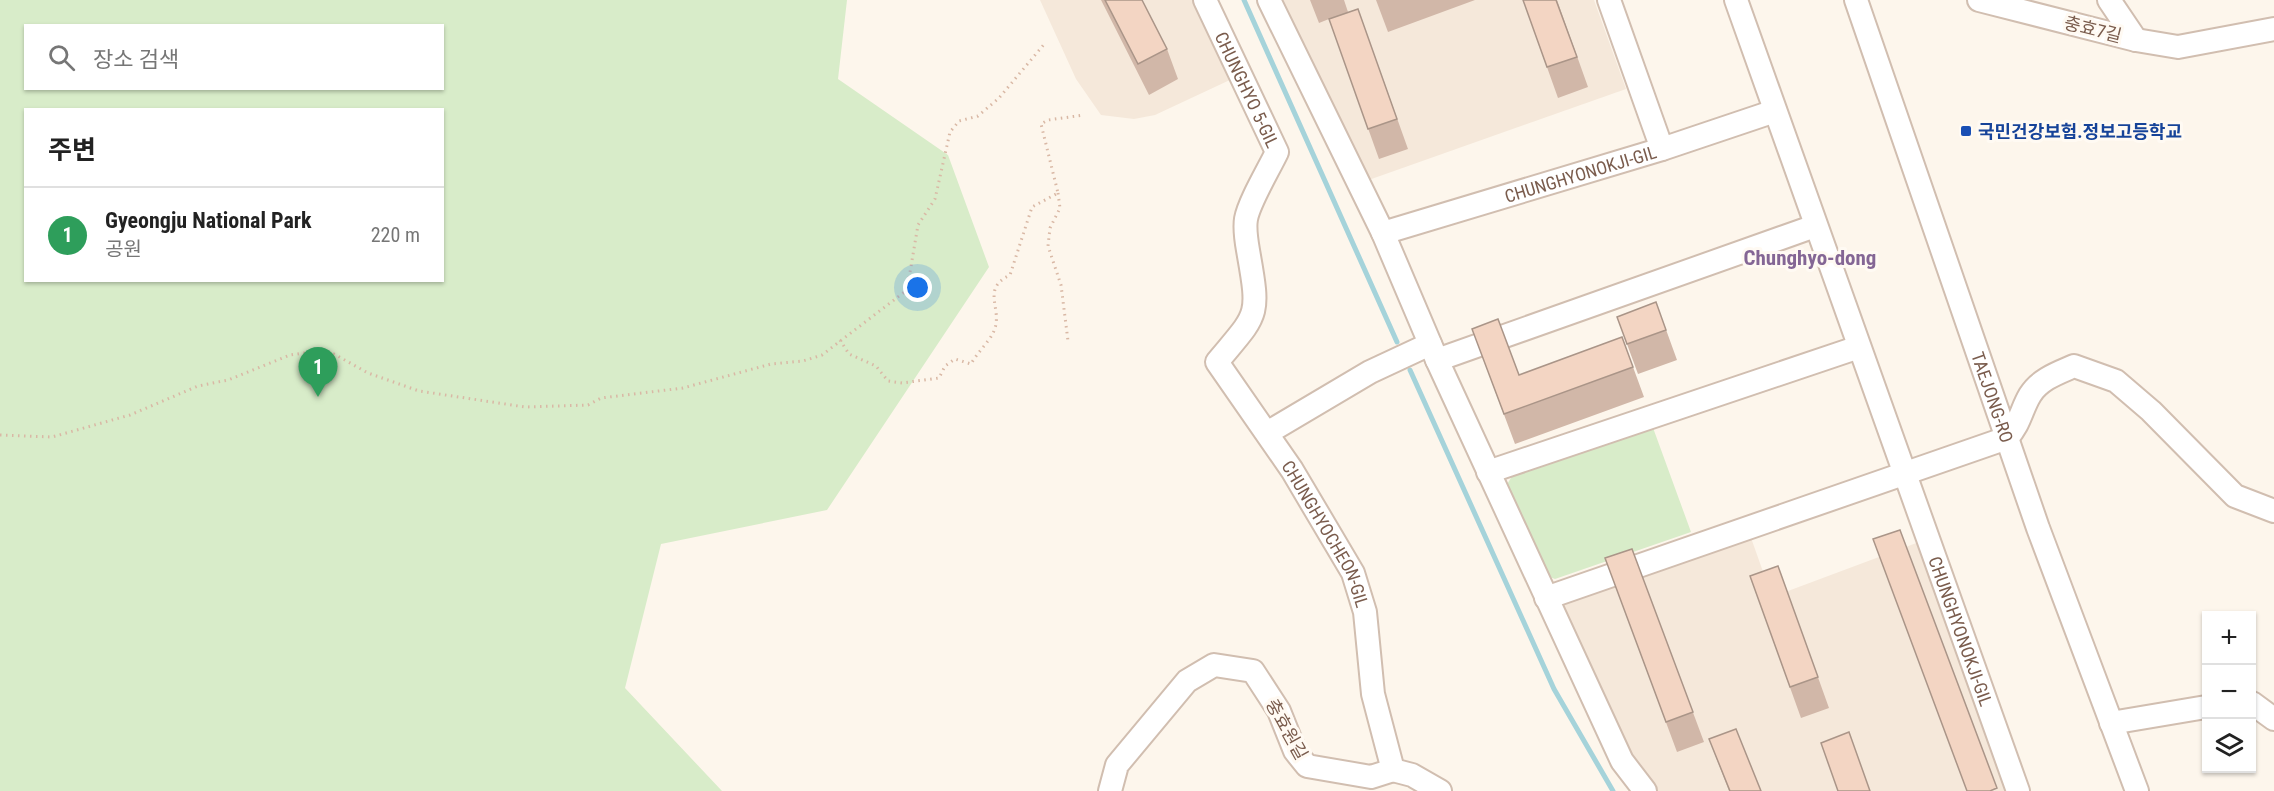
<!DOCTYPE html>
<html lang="ko">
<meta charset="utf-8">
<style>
:root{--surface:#fff;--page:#f6f6f6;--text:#222;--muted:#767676;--line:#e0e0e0;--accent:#111827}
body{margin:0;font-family:"Roboto Condensed","Noto Sans KR",sans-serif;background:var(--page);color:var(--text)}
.controls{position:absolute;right:18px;bottom:18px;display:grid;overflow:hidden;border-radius:0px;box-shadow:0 2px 4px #0004}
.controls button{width:54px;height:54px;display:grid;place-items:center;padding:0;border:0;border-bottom:2px solid var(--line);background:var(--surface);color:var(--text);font:30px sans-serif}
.you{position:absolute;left:918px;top:288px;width:21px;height:21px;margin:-15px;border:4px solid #fff;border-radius:50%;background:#1a73e8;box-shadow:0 0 0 9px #1a73e833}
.badge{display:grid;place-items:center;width:39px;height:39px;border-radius:50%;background:var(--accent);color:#fff;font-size:20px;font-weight:700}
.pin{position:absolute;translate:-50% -50px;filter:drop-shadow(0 2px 3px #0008)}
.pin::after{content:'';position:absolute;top:32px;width:21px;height:18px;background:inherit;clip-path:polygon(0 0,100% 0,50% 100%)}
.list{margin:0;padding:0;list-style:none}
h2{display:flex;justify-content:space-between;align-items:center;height:78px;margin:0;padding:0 24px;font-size:26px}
h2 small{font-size:20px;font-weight:400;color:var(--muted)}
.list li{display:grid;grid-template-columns:39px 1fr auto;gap:18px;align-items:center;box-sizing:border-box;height:96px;padding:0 24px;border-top:2px solid var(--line)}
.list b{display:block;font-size:22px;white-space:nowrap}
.list p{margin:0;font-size:20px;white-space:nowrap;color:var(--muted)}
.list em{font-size:20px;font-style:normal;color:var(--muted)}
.icon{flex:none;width:33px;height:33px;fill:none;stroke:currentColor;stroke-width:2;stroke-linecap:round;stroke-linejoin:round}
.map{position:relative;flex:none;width:2274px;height:791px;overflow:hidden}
.search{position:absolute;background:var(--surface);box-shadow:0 2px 4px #0004;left:24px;top:24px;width:420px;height:66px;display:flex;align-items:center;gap:15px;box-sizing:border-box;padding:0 21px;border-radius:0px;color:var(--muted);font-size:22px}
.panel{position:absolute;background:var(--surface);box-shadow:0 2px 4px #0004;left:24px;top:108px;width:420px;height:174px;border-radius:0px}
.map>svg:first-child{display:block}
</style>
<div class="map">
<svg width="2274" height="791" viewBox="0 0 2274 791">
<rect width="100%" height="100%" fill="#fdf6ec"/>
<path fill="#f5e8da" d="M1040 0H1196L1232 79 1155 115 1134 119 1101 115 1076 79Z
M1283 0H1594L1626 89 1363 182Z
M1750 535 1772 597 1919 542 2008 791H1657L1634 758 1557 605Z"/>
<path fill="#d8ecc9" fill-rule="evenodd" d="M0 0H847L838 79 948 155 989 267 827 510 661 544 625 688 722 791H0ZM26 26H442V88H26ZM26 110H442V280H26Z
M1652 425 1691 532 1555 579 1540 573 1504 489 1516 470Z"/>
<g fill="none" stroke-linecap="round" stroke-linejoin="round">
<path stroke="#a5d3da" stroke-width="5" d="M1244 0 1397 342
M1410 370 1554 689 1613 791"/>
<g stroke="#d1beb0" stroke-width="26">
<g id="minor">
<path id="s1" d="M1205 0 1277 152C1269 169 1249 202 1246 219 1244 231 1247 244 1249 256 1260 318 1257 314 1217 362L1292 470 1353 573 1365 612 1373 694 1393 770 1412 775 1440 791"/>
<path d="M1269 0 1383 233 1437 360 1622 761 1645 791"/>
<path d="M1609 0 1662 149"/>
<path id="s2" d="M1736 0 2018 791"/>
<path id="s3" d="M1856 0 2038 528 2137 791"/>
<path d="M1979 0 2136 40 2178 47 2274 29"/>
<path d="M2109 0 2136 40"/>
<path id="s4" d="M1383 233 1662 149 1775 111"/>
<path d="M1437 360 1815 226"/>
<path d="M1267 433 1370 372 1430 344"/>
<path d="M1488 472 1859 347"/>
<path d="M1546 598 2007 438C2020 424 2021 410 2030 395 2040 379 2058 373 2074 366L2116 381 2151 411 2235 496 2274 511"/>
<path d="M2252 703 2274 719"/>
<path d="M2111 723 2206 707"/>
<path d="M1110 791 1117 765 1187 681 1214 665 1253 671 1279 711 1295 751 1307 766 1371 777 1393 770"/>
</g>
</g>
<path stroke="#d9b8a5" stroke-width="3" stroke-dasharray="1.5 4.5" stroke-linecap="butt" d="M1058 193 1060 208 1050 228 1048 246 1061 285 1068 341
M840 340 849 354 876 366 888 381 902 383 939 378 945 366 955 359 971 364C977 353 988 343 993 333 1005 310 979 290 1010 275L1032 207 1058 193 1041 124 1048 120 1084 115
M0 435 52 437 130 415 198 386 228 380 290 355 311 352 334 354 368 373 419 391 525 407 588 405 601 398 683 388 771 364 803 361 822 355 907 290 918 225 935 199 950 132 959 121 978 116 999 98 1046 42"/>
<use href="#minor" stroke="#fff" stroke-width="22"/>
</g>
<path fill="#d1b7a8" d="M1101 0H1142L1167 49 1178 79 1149 95Z
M1310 0H1344L1348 12 1358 9 1408 149 1379 159 1329 19 1319 23Z
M1376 0H1475L1388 32Z
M1523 0H1557L1588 87 1558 98Z
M1656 302 1677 360 1638 374 1617 317Z
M1472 329 1519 375 1622 337 1644 397 1515 444Z
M1632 549 1704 742 1677 752 1605 558Z
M1778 566 1829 708 1801 718 1750 576Z
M1709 739 1761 791H1729Z"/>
<path fill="#f3d5c3" stroke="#aa9588" stroke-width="1.5" d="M1105 0H1142L1167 49 1138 64Z
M1523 0H1556L1577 57 1547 67Z
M1358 9 1397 119 1368 129 1329 19Z
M1656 302 1666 330 1627 344 1617 317Z
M1498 319 1519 375 1622 337 1633 367 1504 414 1472 329Z
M1900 530 1997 788 1990 791H1967L1873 539Z
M1632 549 1693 712 1666 722 1605 558Z
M1778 566 1818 677 1790 687 1750 576Z
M1736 729 1761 791H1730L1709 739Z
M1849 732 1870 791H1838L1821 743Z"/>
<rect fill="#1a4fb4" stroke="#fffaf3" stroke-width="2" x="1960" y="125" width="12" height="12" rx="3"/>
<g text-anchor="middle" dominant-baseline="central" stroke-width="6" stroke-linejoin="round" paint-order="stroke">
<g font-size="18" fill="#7a5c4d" stroke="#fffaf3">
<text transform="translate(2093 29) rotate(14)">충효7길</text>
<text stroke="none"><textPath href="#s1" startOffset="99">CHUNGHYO 5-GIL</textPath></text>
<text stroke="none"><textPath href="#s4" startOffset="206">CHUNGHYONOKJI-GIL</textPath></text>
<text stroke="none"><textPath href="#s3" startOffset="420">TAEJONG-RO</textPath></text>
<text stroke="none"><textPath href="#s1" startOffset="602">CHUNGHYOCHEON-GIL</textPath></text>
<text stroke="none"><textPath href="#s2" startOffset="670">CHUNGHYONOKJI-GIL</textPath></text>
<text transform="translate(1287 729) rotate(61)">충효원길</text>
</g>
<g font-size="18" font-weight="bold" fill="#164399" stroke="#fffaf3" text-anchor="start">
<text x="1978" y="131">국민건강보험.정보고등학교</text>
</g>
<g font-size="21" font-weight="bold" fill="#846695" stroke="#fffaf3">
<text x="1810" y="258">Chunghyo-dong</text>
</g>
</g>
</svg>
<div class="controls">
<button>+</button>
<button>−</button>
<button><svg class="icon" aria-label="layers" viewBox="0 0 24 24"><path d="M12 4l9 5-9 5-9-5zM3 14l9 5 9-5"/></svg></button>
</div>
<div class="you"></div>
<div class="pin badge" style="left:318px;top:397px;background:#2e9e5b">1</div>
<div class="search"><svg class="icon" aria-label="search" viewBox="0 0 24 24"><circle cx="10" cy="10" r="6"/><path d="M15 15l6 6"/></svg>장소 검색</div>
<section class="panel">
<h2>주변<small></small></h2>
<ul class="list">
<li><span class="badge" style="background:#2e9e5b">1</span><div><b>Gyeongju National Park</b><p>공원</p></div><em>220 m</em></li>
</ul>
</section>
</div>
